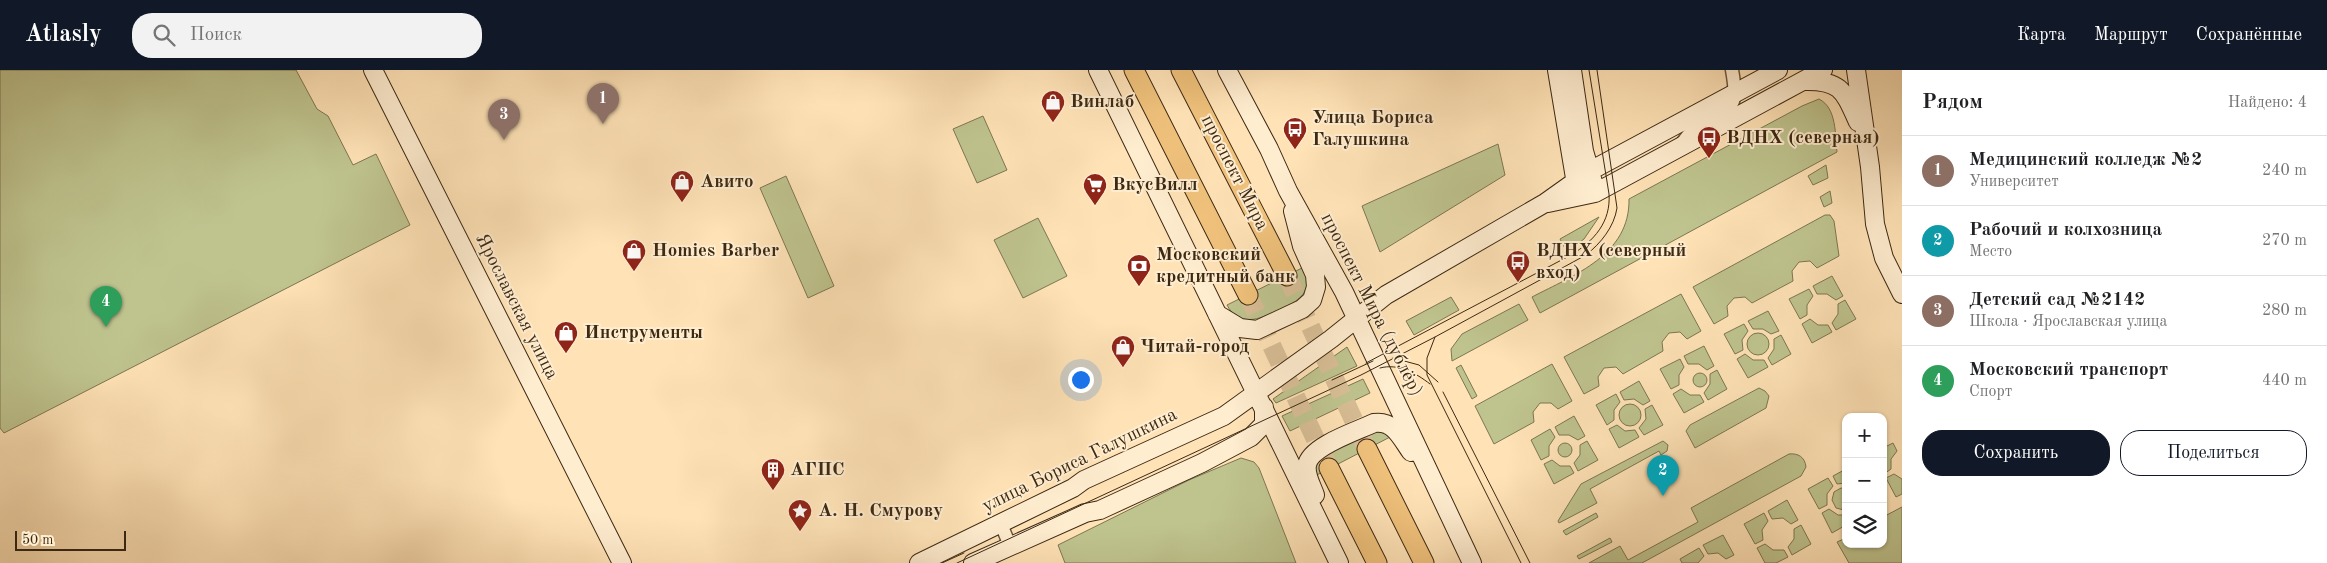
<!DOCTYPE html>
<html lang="ru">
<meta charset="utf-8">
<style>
:root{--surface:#fff;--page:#f2f2f2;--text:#202124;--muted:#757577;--line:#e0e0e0;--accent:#111827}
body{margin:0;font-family:"Old Standard TT",serif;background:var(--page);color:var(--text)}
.controls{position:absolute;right:15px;bottom:15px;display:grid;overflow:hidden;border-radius:10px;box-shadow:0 1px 4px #0004}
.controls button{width:45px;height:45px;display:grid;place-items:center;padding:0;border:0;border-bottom:1px solid var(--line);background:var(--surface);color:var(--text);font:25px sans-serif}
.scale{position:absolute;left:15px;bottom:12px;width:111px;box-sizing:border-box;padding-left:5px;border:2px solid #3d2913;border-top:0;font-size:14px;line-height:18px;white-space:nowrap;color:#3d2913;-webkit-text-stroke:4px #ffedd0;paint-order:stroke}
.you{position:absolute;left:1080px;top:309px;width:18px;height:18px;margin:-12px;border:4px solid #fff;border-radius:50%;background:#1a73e8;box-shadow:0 0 0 8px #1a73e833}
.badge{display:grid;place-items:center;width:32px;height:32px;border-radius:50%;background:var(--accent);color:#fff;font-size:16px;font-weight:700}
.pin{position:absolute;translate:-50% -41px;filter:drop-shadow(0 1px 2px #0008)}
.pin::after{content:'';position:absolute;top:26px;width:18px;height:15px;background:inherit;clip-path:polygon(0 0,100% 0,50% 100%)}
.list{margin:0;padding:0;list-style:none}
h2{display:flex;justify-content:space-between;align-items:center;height:65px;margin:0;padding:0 20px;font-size:21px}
h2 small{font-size:16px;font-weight:400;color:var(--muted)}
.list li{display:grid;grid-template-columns:32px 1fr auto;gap:15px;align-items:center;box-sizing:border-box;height:70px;padding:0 20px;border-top:1px solid var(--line)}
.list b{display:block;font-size:19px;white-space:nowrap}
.list p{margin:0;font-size:16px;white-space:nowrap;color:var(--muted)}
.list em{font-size:16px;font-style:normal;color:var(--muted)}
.actions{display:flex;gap:10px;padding:15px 20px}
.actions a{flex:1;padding:11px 0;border:1px solid var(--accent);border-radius:20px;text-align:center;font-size:18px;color:var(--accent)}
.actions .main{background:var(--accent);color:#fff}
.icon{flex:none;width:28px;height:28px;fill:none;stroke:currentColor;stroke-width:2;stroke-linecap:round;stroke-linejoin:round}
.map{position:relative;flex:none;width:1902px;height:493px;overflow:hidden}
header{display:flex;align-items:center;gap:30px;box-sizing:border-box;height:70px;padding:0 25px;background:var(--accent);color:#fff}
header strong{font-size:24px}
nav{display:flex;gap:28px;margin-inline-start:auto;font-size:18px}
.search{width:350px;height:45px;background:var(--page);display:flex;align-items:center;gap:12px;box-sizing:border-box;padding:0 18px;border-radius:20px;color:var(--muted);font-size:19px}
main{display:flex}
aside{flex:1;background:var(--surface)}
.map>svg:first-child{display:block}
</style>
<header>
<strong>Atlasly</strong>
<div class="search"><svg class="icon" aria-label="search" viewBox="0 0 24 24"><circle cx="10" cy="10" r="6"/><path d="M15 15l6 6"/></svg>Поиск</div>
<nav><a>Карта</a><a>Маршрут</a><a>Сохранённые</a></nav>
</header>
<main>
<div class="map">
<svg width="1902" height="493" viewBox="0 0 1902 493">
<rect width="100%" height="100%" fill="#ffe3b7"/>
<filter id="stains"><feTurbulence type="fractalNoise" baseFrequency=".004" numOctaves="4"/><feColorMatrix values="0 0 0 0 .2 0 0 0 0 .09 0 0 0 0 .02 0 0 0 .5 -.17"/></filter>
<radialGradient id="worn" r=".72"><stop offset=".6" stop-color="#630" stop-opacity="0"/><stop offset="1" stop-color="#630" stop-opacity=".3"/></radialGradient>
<path fill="#bfc48f" stroke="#7e7651" d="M0 0H296L317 39 328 46 353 95 376 84 410 155 4 363 0 358Z
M1819 29C1837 38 1835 65 1837 82L1540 243 1532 227C1574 205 1630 185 1629 129L1802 36Z
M983 46 1007 100 977 113 953 59Z
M1498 74 1505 105 1380 182 1362 136Z
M1826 95 1828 108 1813 115 1808 106Z
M786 106 834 216 808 228 760 118Z
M1830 121 1832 133 1824 137 1820 127Z
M1825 145H1830L1834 151 1839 186 1817 198 1810 191 1799 192 1792 201 1793 211 1752 233 1745 227 1734 228 1727 236 1728 246 1714 254 1693 217Z
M1599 147 1584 169 1567 182 1560 169Z
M1038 148 1067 206 1023 228 994 170Z
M1306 196C1309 201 1308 205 1308 211 1306 229 1292 233 1277 241 1259 249 1239 258 1227 235Z
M1832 206 1843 226 1836 230 1827 224H1817L1813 216Z
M1809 219 1813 226 1807 235V245L1800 249 1789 229Z
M1681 224 1701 261 1687 269 1680 262 1669 263 1662 272 1663 281 1623 304 1616 297 1604 298 1598 307 1599 316 1584 324 1564 287Z
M1451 227 1459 240 1414 265 1406 251Z
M1845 230 1856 249 1836 260 1832 253 1838 244V234Z
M1519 234 1528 250 1452 291 1451 279 1462 264Z
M1768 241 1779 261 1771 264 1763 259H1753L1748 251Z
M1810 249 1818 255H1828L1832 262 1812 273 1802 254Z
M1744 254 1748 261 1742 270 1743 280 1735 284 1724 264Z
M1747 274a11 11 0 1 1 22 0a11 11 0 1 1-22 0Z
M1781 265 1791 284 1772 295 1768 288 1774 279V269Z
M1704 276 1714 296 1707 300 1699 294H1688L1684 286Z
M1347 277 1357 296 1276 333 1273 329Z
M1745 284 1753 290H1764L1768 297 1748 308 1737 289Z
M1680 289 1684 297 1679 305V315L1671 319 1660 299Z
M1552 294 1572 331 1558 339 1551 333H1540L1533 342 1534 352 1494 374 1475 336Z
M1461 295 1477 326 1472 329 1456 298Z
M1717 300 1727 319 1708 330 1704 323 1710 314V304Z
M1693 310a7 7 0 1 1 14 0a7 7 0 1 1-14 0Z
M1363 309 1370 323 1290 361 1282 346Z
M1639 311 1650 331 1643 335 1634 329 1624 330 1620 322Z
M1759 318 1765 321 1769 326 1766 338 1695 378 1686 361 1690 355Z
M1681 319 1690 325H1700L1704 332 1684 343 1673 324Z
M1616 324 1620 332 1614 340V350L1607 355 1596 335Z
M1619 345a11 11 0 1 1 22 0a11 11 0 1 1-22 0Z
M1652 335 1663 355 1644 365 1639 358 1646 349 1645 339Z
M1574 346 1585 366 1578 370 1569 365H1559L1555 357Z
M1617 355 1625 361 1635 360 1639 367 1619 378 1609 359Z
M1380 359 1392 366 1313 407 1311 397 1318 388Z
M1550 359 1555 367 1549 376V386L1541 390 1531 370Z
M1587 371 1598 390 1578 401 1574 393 1580 385V375Z
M1663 371 1668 375 1667 381 1661 385 1659 381 1590 419 1597 433 1559 453 1558 451 1581 414Z
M1558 380a7 7 0 1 1 14 0a7 7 0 1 1-14 0Z
M1893 373 1897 381 1891 389V399L1884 404 1883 378Z
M1789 384C1798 383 1805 387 1806 397L1801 406 1642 493H1589L1620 476 1628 490 1698 452 1691 438Z
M1241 388 1254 392 1259 398 1296 493H1065L1058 475 1189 410Z
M1552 390 1560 396H1570L1574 403 1554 414 1544 394Z
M1846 399V413L1837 414 1833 406Z
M1894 404 1902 409V424L1896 427 1886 408Z
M1828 408 1833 416 1827 424V435L1819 439 1808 419Z
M1841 418 1846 419 1844 440 1836 438 1832 430 1834 422Z
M1787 430 1798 450 1791 454 1783 448 1772 449 1768 441Z
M1902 437V493H1849L1837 472 1846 468V474H1883V447Z
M1829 439 1838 445H1846V455L1832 463 1822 443Z
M1596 443 1598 447 1566 465 1563 461Z
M1764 443 1768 451 1762 460 1763 470 1755 474 1744 454Z
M1801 455 1811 474 1792 485 1788 477 1794 469V459Z
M1723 465 1734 485 1726 489 1718 483 1708 484 1703 475Z
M1610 468 1612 472 1579 489 1577 486Z
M1765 474 1773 480H1784L1788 487 1776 493H1765L1757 478Z
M1699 478 1704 486 1698 493H1682L1680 489Z"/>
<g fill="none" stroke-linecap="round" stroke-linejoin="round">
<path stroke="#d8be96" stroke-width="19" stroke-dasharray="19 9" stroke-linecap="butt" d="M1287 206 1367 379
M1248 225 1329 398"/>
<g stroke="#6e583c" stroke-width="15">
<path id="street" d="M1682 73C1687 67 1691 60 1698 55 1729 35 1740 44 1732 0
M1001 454 1010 476"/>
</g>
<g stroke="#3d2913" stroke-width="20">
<path id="secondary" d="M373 0 622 493
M1098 0 1339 493
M1227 0 1269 79 1288 121 1344 222 1472 493
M1557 0 1577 120
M1572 0 1584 81 1593 112
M1856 0 1870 97 1875 154 1884 188 1902 224
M1804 11C1841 10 1844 21 1858 52
M1548 133 1595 123 1823 0
M1217 244 1240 258 1257 260 1302 239 1312 230 1316 217 1315 205 1302 176 1293 141
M1315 425C1312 416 1305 405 1307 395 1310 376 1357 361 1374 353 1394 350 1401 368 1411 382
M919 493 1073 418 1084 410 1224 346 1331 269 1386 225 1545 133 1590 101 1778 0
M973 493 1085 443 1100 440 1202 393 1251 367 1264 354V337"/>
</g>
<g stroke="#3d2913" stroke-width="21">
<path id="primary" d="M1134 0 1248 225
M1181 0 1287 206
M1367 379 1424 493
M1329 398 1377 493"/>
</g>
<use href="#street" stroke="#ffedd0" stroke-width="12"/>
<use href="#secondary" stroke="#ffedd0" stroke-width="18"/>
<use href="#primary" stroke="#f0c27c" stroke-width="19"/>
<path stroke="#3d2913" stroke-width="1" d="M1435 267 1427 288V305L1521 493
M1393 288 1419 295 1438 312
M1366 293 1571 185C1594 171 1611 152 1609 124L1589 0
M1380 298C1398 293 1416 303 1430 314
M1332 310 1373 291
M1443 322 1530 493
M942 493 964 483
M957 493 1361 305 1435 267 1586 185C1601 173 1614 157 1617 138L1597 0"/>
</g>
<defs>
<g id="shop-pin" transform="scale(1.25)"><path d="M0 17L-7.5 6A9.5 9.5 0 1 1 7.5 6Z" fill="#8f2418" stroke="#ffedd0"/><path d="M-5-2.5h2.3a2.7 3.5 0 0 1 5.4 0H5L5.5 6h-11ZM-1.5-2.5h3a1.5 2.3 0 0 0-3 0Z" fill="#fff"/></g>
<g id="bus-pin" transform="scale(1.25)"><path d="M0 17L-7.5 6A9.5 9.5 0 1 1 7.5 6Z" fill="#8f2418" stroke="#ffedd0"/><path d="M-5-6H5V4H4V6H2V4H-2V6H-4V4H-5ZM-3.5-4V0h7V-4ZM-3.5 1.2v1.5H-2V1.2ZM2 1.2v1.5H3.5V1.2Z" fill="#fff"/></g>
<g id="supermarket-pin" transform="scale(1.25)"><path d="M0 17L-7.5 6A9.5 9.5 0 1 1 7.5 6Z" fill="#8f2418" stroke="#ffedd0"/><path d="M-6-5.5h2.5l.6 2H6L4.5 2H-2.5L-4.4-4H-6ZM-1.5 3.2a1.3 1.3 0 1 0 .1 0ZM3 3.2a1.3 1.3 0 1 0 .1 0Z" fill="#fff"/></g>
<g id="bank-pin" transform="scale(1.25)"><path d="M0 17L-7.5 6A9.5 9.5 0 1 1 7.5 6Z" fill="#8f2418" stroke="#ffedd0"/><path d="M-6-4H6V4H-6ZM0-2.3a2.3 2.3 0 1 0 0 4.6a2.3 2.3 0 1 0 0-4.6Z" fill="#fff"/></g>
<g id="building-pin" transform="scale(1.25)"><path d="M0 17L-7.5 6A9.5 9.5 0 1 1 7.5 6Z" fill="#8f2418" stroke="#ffedd0"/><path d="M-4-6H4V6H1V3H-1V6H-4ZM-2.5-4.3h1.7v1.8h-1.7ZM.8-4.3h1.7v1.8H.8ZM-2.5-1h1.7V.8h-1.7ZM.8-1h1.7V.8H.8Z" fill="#fff"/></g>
<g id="sight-pin" transform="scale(1.25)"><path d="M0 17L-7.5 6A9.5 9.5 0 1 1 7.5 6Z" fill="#8f2418" stroke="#ffedd0"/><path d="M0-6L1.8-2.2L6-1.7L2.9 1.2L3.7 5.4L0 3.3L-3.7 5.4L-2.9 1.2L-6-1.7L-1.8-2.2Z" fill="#fff"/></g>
</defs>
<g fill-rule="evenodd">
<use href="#shop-pin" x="1053" y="32"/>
<use href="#bus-pin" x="1295" y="59"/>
<use href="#bus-pin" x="1709" y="68"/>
<use href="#shop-pin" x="682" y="112"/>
<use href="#supermarket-pin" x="1095" y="115"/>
<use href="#shop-pin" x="634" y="181"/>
<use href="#bus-pin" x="1518" y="192"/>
<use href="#bank-pin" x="1139" y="196"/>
<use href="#shop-pin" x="566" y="263"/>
<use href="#shop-pin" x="1123" y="277"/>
<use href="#building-pin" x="773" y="400"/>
<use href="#sight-pin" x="800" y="441"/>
</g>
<g text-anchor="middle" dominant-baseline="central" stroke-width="4" stroke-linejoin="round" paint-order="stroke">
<g font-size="19" font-weight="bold" fill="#3d2913" stroke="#ffedd0" text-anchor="start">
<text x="1070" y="32">Винлаб</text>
<text x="1312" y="48">Улица Бориса<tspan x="1312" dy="22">Галушкина</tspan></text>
<text x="1726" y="68">ВДНХ (северная)</text>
<text x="700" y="112">Авито</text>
<text x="1112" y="115">ВкусВилл</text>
<text x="652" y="181">Homies Barber</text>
<text x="1536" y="181">ВДНХ (северный<tspan x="1536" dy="22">вход)</tspan></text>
<text x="1156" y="185">Московский<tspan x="1156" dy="22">кредитный банк</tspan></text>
<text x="584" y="263">Инструменты</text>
<text x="1140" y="277">Читай-город</text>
<text x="790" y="400">АГПС</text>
<text x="818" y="441">А. Н. Смурову</text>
</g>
<g font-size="19" fill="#3d2913" stroke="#ffedd0">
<text transform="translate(1234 103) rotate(63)">проспект Мира</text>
<text transform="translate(1371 235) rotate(63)">проспект Мира (дублёр)</text>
<text transform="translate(516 237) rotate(63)">Ярославская улица</text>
<text transform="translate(1080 391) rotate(-26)">улица Бориса Галушкина</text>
</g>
</g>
<rect width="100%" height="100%" filter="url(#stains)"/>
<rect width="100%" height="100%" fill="url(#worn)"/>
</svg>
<div class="controls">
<button>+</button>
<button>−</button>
<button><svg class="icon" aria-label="layers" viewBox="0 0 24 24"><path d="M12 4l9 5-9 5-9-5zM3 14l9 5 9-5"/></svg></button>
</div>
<div class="scale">50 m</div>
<div class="you"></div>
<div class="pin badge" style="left:603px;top:54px;background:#8d6e63">1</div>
<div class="pin badge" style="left:1663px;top:426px;background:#0f9aa8">2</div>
<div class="pin badge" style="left:504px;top:70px;background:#8d6e63">3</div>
<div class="pin badge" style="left:106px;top:257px;background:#2e9e5b">4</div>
</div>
<aside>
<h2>Рядом<small>Найдено: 4</small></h2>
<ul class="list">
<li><span class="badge" style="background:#8d6e63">1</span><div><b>Медицинский колледж №2</b><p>Университет</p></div><em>240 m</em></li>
<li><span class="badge" style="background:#0f9aa8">2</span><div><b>Рабочий и колхозница</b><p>Место</p></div><em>270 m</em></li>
<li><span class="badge" style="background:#8d6e63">3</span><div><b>Детский сад №2142</b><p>Школа · Ярославская улица</p></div><em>280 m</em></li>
<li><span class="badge" style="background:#2e9e5b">4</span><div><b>Московский транспорт</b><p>Спорт</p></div><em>440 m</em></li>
</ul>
<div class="actions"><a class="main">Сохранить</a><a>Поделиться</a></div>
</aside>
</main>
